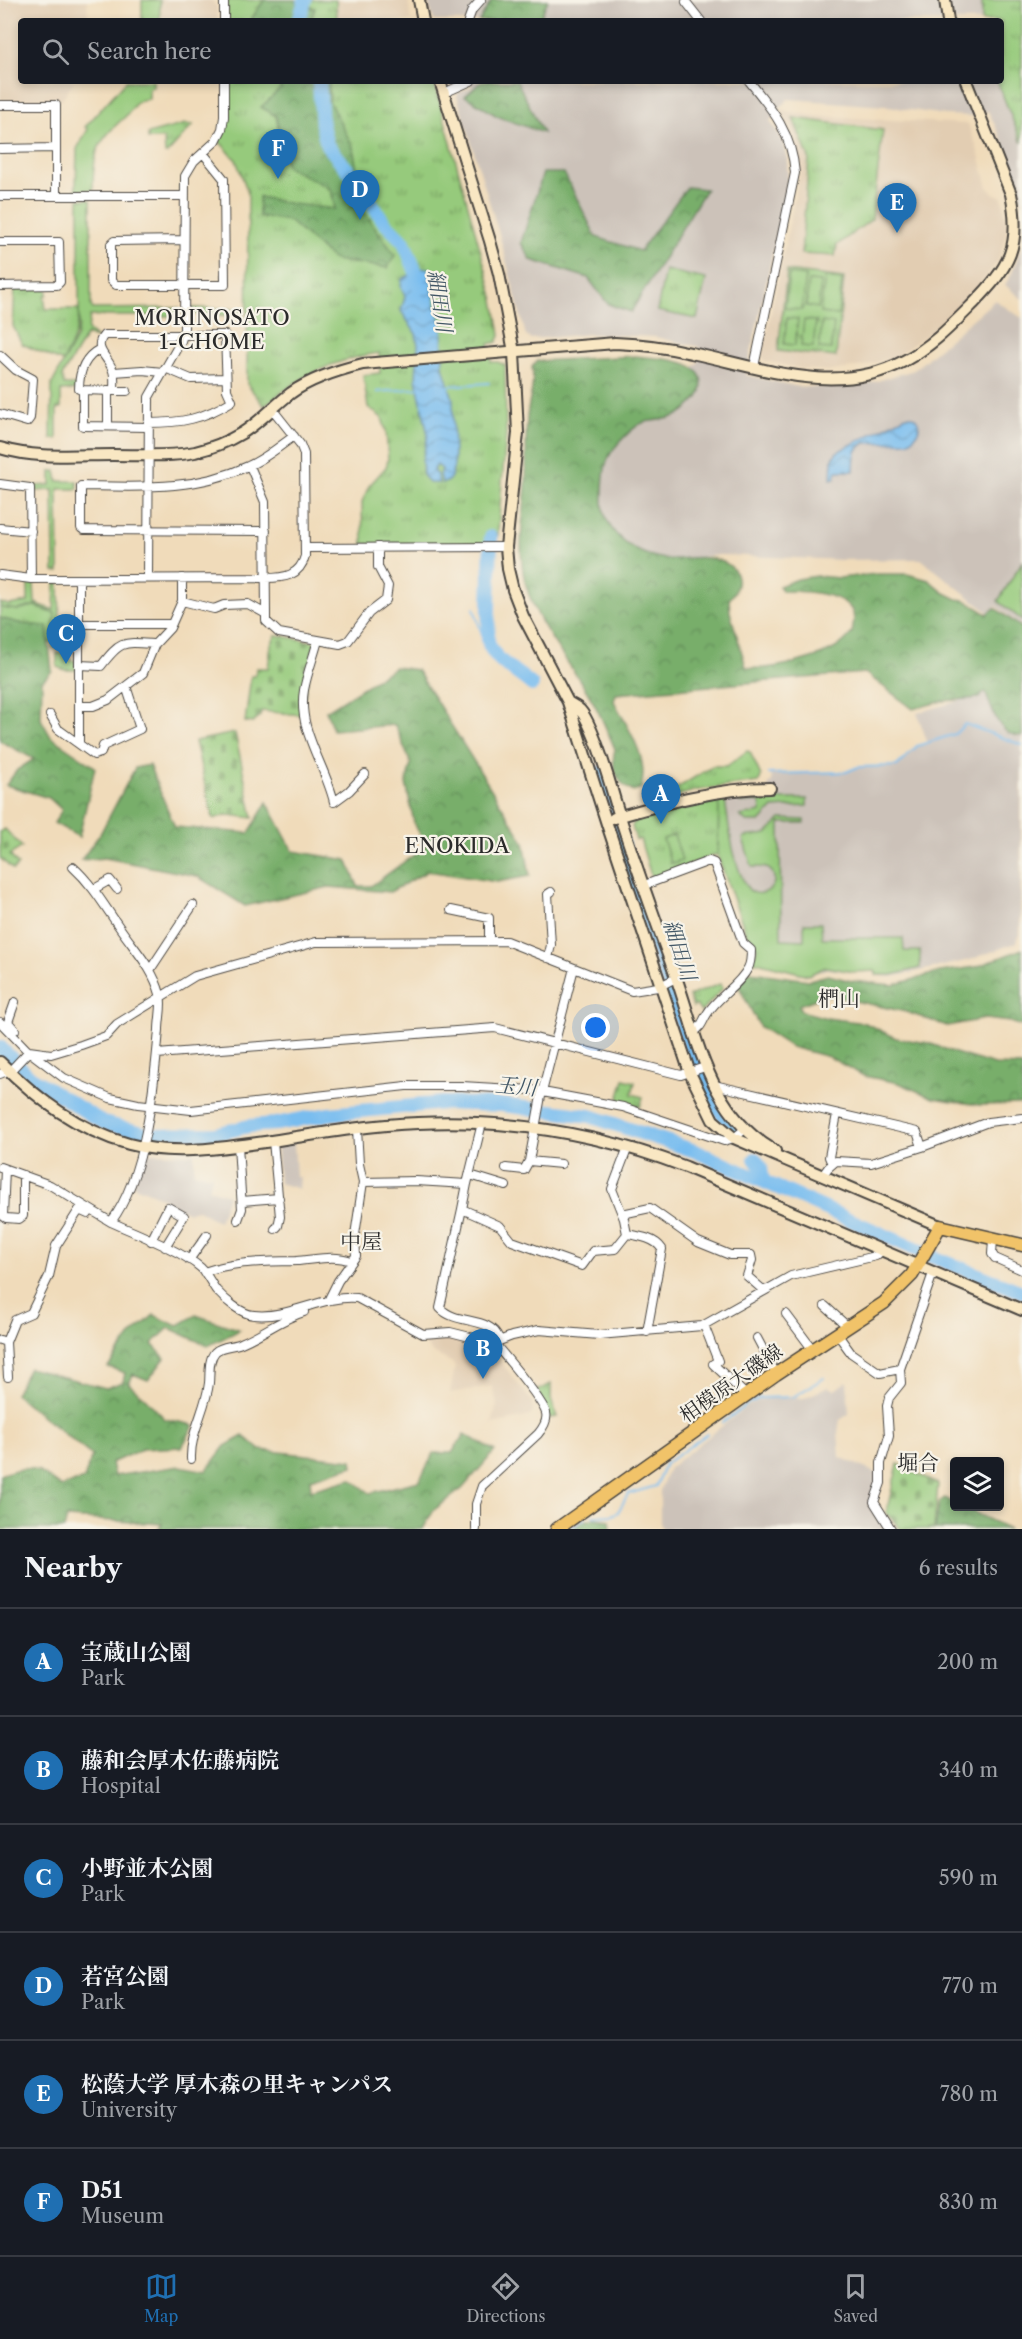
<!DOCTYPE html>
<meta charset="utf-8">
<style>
:root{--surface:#171b24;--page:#242831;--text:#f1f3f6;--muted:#9ea1a6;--line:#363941;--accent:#1f6fb2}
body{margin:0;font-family:"Libre Caslon Text","Noto Serif JP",serif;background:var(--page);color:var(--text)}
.controls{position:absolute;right:18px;bottom:18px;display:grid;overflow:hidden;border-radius:6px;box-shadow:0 3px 9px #0003}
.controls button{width:54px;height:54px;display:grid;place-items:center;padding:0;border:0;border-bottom:2px solid var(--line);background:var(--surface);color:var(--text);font:30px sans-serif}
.you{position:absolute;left:596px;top:1028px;width:21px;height:21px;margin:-15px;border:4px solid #fff;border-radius:50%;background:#1a73e8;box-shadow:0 0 0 9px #1a73e833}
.badge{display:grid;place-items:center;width:39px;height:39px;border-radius:50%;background:var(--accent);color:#fff;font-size:20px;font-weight:700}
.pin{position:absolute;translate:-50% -50px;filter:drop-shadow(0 2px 3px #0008)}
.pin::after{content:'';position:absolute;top:32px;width:21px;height:18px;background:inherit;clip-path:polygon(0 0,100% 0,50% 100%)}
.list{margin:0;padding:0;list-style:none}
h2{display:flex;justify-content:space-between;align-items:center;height:78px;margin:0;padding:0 24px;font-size:26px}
h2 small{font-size:20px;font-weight:400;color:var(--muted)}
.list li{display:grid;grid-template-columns:39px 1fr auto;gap:18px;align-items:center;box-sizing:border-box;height:108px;padding:0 24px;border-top:2px solid var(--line)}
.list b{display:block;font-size:22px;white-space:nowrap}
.list p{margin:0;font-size:20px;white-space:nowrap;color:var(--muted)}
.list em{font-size:20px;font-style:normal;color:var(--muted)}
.icon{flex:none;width:33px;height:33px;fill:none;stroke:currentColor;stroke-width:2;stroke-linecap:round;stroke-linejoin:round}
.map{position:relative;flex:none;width:1022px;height:1529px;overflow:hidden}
.search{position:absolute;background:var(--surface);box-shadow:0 3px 9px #0003;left:18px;right:18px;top:18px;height:66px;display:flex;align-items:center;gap:15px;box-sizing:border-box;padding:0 21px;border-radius:6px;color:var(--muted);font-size:22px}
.sheet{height:726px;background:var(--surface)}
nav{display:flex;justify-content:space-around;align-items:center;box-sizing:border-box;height:84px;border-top:2px solid var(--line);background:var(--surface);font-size:16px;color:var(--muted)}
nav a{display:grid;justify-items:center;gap:3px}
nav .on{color:var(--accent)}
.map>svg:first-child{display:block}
</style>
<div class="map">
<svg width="1022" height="1529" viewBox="0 0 1022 1529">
<defs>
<pattern id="grass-tufts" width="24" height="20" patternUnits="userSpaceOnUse" patternTransform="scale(1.5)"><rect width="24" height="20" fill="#96ca7b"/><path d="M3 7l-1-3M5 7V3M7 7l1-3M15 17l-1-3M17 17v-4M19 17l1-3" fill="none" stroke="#7ba465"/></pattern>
<pattern id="forest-crowns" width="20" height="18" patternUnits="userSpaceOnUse" patternTransform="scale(1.5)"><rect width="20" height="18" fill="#78ae6b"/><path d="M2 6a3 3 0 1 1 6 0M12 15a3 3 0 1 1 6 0" fill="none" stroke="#638e58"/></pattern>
<pattern id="cemetery-stones" width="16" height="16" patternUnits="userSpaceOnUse" patternTransform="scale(1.5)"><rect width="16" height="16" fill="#96ca7b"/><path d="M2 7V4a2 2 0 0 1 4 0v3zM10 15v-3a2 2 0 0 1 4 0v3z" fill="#7ba465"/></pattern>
<pattern id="water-waves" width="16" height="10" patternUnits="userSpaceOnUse" patternTransform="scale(1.5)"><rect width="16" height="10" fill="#79bdef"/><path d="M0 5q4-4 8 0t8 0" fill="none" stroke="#639ac2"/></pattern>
</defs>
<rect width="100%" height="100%" fill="#f7f3e8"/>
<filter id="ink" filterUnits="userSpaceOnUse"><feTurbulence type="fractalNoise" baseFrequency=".0167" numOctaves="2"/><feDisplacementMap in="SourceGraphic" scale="12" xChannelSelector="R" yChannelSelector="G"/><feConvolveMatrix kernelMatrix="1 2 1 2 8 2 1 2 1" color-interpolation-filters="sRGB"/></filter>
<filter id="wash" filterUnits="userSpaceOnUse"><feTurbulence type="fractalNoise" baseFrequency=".008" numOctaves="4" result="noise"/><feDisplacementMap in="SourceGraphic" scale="24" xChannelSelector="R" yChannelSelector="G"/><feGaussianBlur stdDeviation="1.35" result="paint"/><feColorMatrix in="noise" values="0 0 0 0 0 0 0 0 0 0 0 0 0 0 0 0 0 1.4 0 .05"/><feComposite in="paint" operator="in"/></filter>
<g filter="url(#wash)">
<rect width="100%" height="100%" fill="#f0dbba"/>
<path fill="#e2cdb2" d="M0 0H87L88 21H21V81H74L61 101 0 100Z
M161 0H211L217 7V21H162Z
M336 0H408L411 21H337Z
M783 109 786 111 816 116 968 124 978 151 988 187 993 193 1002 197 1007 225 1005 240 998 261 986 277 939 326 897 356 865 366 831 371 803 369 765 361 762 356 801 168 798 148 791 128 780 111Z
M449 1334 486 1343 532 1402 533 1412 530 1416 492 1424 497 1404 492 1386 450 1393 455 1367 453 1363 433 1353 424 1343 425 1337Z"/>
<path fill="#ccc2b9" d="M427 0H1022V203L1004 151 1003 142 988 111 975 116 945 115 885 106 788 99 770 121 782 139 787 157 788 183 746 375 800 387H839L867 384 914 370 995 300 1022 318V627L996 606 988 612 921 559 843 560 720 555 649 562 613 547 592 497 597 447 698 363 699 347 655 337 592 334 531 339 526 336 500 237 457 96 458 93 472 87 471 81H1001V21H434Z
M1022 243V299L1005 285 1012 273Z
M990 692 1022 732 1020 935 1015 943 970 960 892 977 875 976V972H853L826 969 808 976 751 961 755 947 747 936 718 857 719 799 768 796 769 783 772 782 771 775 847 772 858 767 897 766 917 747 928 744 917 713Z
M294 1143 296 1177H300L299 1189 279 1183 276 1145Z
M146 1153 194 1154V1172L212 1176 209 1189 228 1195 219 1222 198 1210 189 1212 173 1207 159 1196 132 1185Z
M847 1381 849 1414 840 1420 838 1432 840 1457 878 1474 879 1482 873 1502 879 1517 887 1529H663L660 1525V1490L669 1468 749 1405 760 1400 770 1398H804L828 1387 835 1390Z"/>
<path fill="url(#grass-tufts)" stroke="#607a53" stroke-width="1.5" d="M227 0H336L337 21H228Z
M982 0H1022V143L997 81H1001V21H982Z
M228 81H434L494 300 499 328 500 336 497 342 489 344 491 362H498L505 365 506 434 497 543 363 544 362 502 369 486 386 467 388 460 386 431 382 418 368 407 363 375 380 373 379 353C333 359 299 377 264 406L247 384 248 193 236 160 219 141 228 120Z
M793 118 883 130 872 219 837 245 835 256 801 254 809 158Z
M185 124 193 125 167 154H165L164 139H148V134Z
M665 270 706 279 697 319 657 311Z
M787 271 844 278 836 357 778 351Z
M15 288 47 289V295L44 296 46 309H79C79 330 72 344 63 362L22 344 13 326Z
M34 606 55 614 53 643 0 636V607L17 610Z
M57 653H66L67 659 76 661V670H65L57 667Z
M747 751 750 752 761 776 759 782 698 790 669 798 666 795 713 766H727Z
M719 800 718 854 652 879 640 839 636 840 632 826 635 821Z
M720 984 723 988 701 1012 696 1005 693 1007 689 996Z
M624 1079 635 1082 632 1094 643 1097 640 1107 618 1100Z
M551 1384V1399L557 1417 549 1418 536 1391Z"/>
<path fill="url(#forest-crowns)" stroke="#526c4b" stroke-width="1.5" d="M264 0H295L297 3 315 8 311 21H250Z
M492 0H548L539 21H479Z
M280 81H329V101L353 147 364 212 395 255 388 268 334 260 289 221 259 216V197L292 204 335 209 331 189 286 166 276 116 261 107 280 89Z
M482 81H517L543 133 497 116 465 96Z
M543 173H564L596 237 640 251 687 187 706 189 631 312 608 304 588 278 531 260 521 243Z
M636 356C659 359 709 357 701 391 699 400 684 412 676 416 666 420 655 420 645 422 635 425 624 437 617 445 604 458 603 478 603 496 601 533 634 555 667 559 681 560 695 556 708 558 734 561 747 578 729 600L730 612 746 667C766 672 810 660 830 651 839 647 846 640 852 633 853 626 856 616 851 609 840 592 801 591 783 591L779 586 798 579 817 576 839 578 876 574H907L929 580 943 592 957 599 965 600 987 614 995 608 1022 628V736C998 737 993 710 985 692L979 698 943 701 913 709 865 673 616 694 614 701C627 727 650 758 641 788L634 792C617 785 610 766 615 749 607 731 600 712 589 695 566 657 530 617 523 572 518 539 524 516 526 485 527 463 525 439 527 417 529 398 535 387 532 367L537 361Z
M0 618 23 624 47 626 52 671 42 681 41 719 51 737 95 767 79 837 54 823 62 810 49 798 6 785 17 770 34 759 0 741Z
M395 667 417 670 524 842 530 876 497 882 428 871 390 892 329 887 245 906 197 876 105 858 81 860 100 834 135 768 149 765 175 827 249 833 267 802 293 851 347 860 358 886H371L426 846 414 823 406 783 411 764 395 725 333 730 326 711Z
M1022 949V1026L1010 1022 985 1019 947 1026 906 1012 827 995 799 1005 801 1011 827 1018 865 1023 896 1038 929 1043 955 1053 995 1065 1022 1066V1104L979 1105 933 1098 899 1083 864 1076 829 1057 791 1047 760 1027 738 985 744 971 809 980 828 975 852 981 893 985 940 972 976 967Z
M154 1315 177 1326 196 1315 240 1330 208 1346 169 1328 152 1344 165 1358 148 1380 133 1374 129 1384 144 1397 165 1419 194 1425 182 1447 142 1449 111 1463 114 1476 180 1466 206 1471 225 1446 243 1436 261 1450 352 1460 353 1466 310 1479 311 1490 351 1479 370 1493 419 1481 434 1453H452L464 1434 495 1451 462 1489 434 1510 423 1529H158L162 1524 67 1518 64 1529H0V1475C31 1463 36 1468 61 1487L84 1479 92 1456 15 1394 29 1368 106 1388 123 1382 125 1373 108 1367 132 1334Z
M945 1498 954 1503V1506L963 1507 1009 1529H935L939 1502Z
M595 1518 610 1520 611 1529H573L584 1521Z"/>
<path fill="url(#cemetery-stones)" stroke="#607a53" stroke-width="1.5" d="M276 635 315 642 301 715 261 711 260 716 253 723 245 722 251 676H255L256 668H268L271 645Z
M235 733 253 818 227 815 213 819 195 741Z
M5 829 22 847 10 855 18 865 13 870 0 858V832Z
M898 1464 938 1484 934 1529H901L886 1513Z"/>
<path fill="#96ca7b" stroke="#607a53" stroke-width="1.5" d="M142 0H160V21H142Z
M126 81H153V87L149 88V99C132 100 135 108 125 117 96 142 93 153 93 190H76L77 149 88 129 85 127Z
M79 199H91V306L93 309 179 308V316H90L88 330 98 339 87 334 62 376 64 385H76V390L61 391V408H57V439H51L52 384 76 338 79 326Z
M789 274 806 276 802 310 785 308Z
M825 278 842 280 838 315 820 313Z
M809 281 821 282 818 308 806 306Z
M188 308 243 309V316L189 314Z
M787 318 798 319 795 345 784 344Z
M804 320 816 321 813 347 801 346Z
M822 322 834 324 831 349 819 348Z
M51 471H56L58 481H77L78 489H58L59 572H54L53 490 35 491 34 486 51 485Z
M1022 562V620L998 601Z
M55 582 59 583 60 626 58 649 53 648 55 613 35 605 18 610 0 607V603L9 605 28 602V583H34L35 603 54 610Z
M782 799H807V806L773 808 760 822H747L740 816 761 812 760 802 739 803Z
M719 800H725C729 826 733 865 747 887 756 901 780 890 773 874 770 866 760 867 752 867L743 839 744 837 767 834 781 819 804 820V823H780L781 939 804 940V923H821L822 938H903L904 951H920V968L892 975H876V971L854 972 826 967 808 975 753 961 757 947 747 936 718 857Z
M674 835 682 860 671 863 663 839Z"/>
<path fill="url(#water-waves)" stroke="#52748d" stroke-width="1.5" d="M423 268H429L436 307 442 323 443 367 453 399 454 466 451 477 447 482 442 483 440 475 442 469 437 465 433 471 437 475 439 483H429L423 475 422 461 428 435 416 379 418 345 416 334 401 311 405 297 401 286 402 279Z
M906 416H913C924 424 918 436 908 442L866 443C853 448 855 458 854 471H837L835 478 831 479 832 460 837 452Z"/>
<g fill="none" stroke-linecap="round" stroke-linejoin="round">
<path stroke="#79bdef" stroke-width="2" d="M447 386 489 383
M377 392 421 388
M474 608 483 638 492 652
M769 774 846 772 858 767 897 766 917 746 955 734 965 724 1022 745
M722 1423 749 1403 760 1398 793 1397 824 1378
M593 1516 612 1515 618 1512 628 1494 656 1486 665 1464 707 1434
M569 1529 585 1518"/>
<path stroke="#79bdef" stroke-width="14" d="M299 21 305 0
M319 81 322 125 327 145 358 182 384 222 404 242 417 275 419 288
M491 537 488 641C494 662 517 671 532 685
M599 773 696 1066 716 1106 736 1132
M0 1047 30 1077 104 1123 151 1135 216 1134 249 1126 276 1124 329 1114 443 1103 502 1105 590 1116 695 1151 938 1259 1022 1292
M755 1159 761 1167 763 1181"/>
</g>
</g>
<g filter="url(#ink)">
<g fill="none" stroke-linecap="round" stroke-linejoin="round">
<g stroke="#494540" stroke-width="10">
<path id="street" d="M224 0V21
M686 2 701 21
M468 21 472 10 481 0
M749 81C773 110 792 134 795 173L754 367
M444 93 471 81
M0 105H56V196
M0 149 55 148
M0 196H184
M184 240 114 241 111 244V280L116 285H225L224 179 203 153
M0 242H59L60 282 57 285 0 286
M0 355 16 370 33 379 30 418 27 422 0 414
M165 368 191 379 226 378
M114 372 142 370 163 372
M83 390 79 389C79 372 84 357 100 349
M114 391 83 390V426L147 427
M127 391H114C114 385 115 376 113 371 109 357 92 349 104 335H225L227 390 232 401C203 419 182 423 148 423
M108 426V390
M250 466 265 502 266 614
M0 484 30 488 31 579
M0 528 31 531
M266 531 84 530 81 528V486C139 487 195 491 248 466 265 459 280 446 294 436
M305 548 506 547
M0 575 31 579 266 578C284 578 300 576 305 556L304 454 300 444 273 410
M148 578 149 397 181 341 184 331 185 176 194 161 216 141 222 129 224 117V81
M79 579V743
M182 601 214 609 224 605 248 604 266 614V621L279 633 340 644 348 641 369 613 386 600 388 586 378 567V547
M80 624H171
M318 640C314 656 307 673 304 690 297 730 325 764 334 802L349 791 365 774
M79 665 101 666C121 640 123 642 155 644
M79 706H93L108 700 143 673 155 644 170 628 182 601V578
M50 715 58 729 94 755 101 753 103 746 140 729 126 686
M642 886 709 861 714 863 743 943 751 950C751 956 751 963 748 968 739 986 717 997 707 1014 701 1024 703 1025 693 1033
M94 889 110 880 117 889
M451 910 489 918V941
M548 958 551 945 548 894 551 892
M150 970 193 905
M0 1022 27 1050 64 1078 110 1098 138 1104 191 1110 406 1086H462L532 1090 623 1107 724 1141 734 1138 745 1129
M15 1030 8 1022 15 1002
M157 1054 495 1028 681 1075 705 1067
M0 1074 12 1069 29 1051 51 1054 81 1045 106 1036 117 1024 195 976 316 942 506 941 574 968
M714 1085 917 1132 922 1147
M357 1129 359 1164 363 1182 416 1181 467 1184 482 1123
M273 1141 280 1217 278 1226 275 1229
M628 1147 612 1189 624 1219 627 1234C639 1236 655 1238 662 1249L647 1332
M529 1161 541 1096 574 968 632 991 658 987 676 978
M832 1164 829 1157 837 1114
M0 1167 50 1185 111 1222C146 1175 154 1088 159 1030 159 1019 163 1004 160 994 153 968 135 950 120 928 105 907 93 885 73 867
M506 1168 524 1170 529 1161 561 1164
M5 1169 3 1216 6 1218 19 1219 23 1216V1175
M470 1175 506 1186
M823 1175 828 1168 836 1161 871 1163 922 1147 988 1122 1022 1118
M467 1184 462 1209 500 1226 512 1241 582 1266 593 1251 615 1249 627 1234
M242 1201 279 1198
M462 1209 440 1308C457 1326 490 1315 499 1339
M622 1214 650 1208 698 1242 730 1255H751L752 1260 747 1276 763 1290
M238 1220 242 1209 238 1145
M111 1222C135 1233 182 1251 201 1268 207 1274 211 1283 216 1290 225 1300 241 1314 254 1315 289 1319 322 1295 357 1298L423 1334 450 1332 494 1343
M993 1239 992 1254 995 1258 1022 1270
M151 1241 168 1207 184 1216 165 1247
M189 1260 207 1235
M204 1272C234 1261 265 1262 296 1261 314 1260 334 1254 351 1261
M328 1301 338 1281 356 1256 355 1235 363 1182
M825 1306 848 1327
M786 1314 813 1350
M704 1325 718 1361 713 1364 746 1395
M838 1335 851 1353 880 1373 900 1369 933 1273
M757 1338 776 1374
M0 1340 6 1342 15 1320 31 1313 49 1276 56 1246 79 1210 88 1214
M6 1342 8 1377
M191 1459C190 1433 206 1409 209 1383 210 1373 208 1360 215 1352 222 1345 233 1347 241 1343 263 1334 281 1319 304 1312
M476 1529V1504L482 1486 538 1434C543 1428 548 1421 546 1413 542 1399 505 1356 494 1343L512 1336 539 1330 599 1335 702 1326 791 1276 876 1256 882 1250
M891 1529 874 1502 881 1483V1463L889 1436 887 1406 889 1398 901 1383 900 1369"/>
</g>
<g stroke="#494540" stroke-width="14">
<path id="secondary" d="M419 0 423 21
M945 0 948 21
M440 81 490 241 499 274 514 352 518 433 506 547 508 569 513 590 523 616 568 702 607 824 690 1073 713 1120 734 1138 940 1226
M0 448C36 459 76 455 113 455 140 455 169 457 195 452 212 448 227 442 242 433 260 422 274 406 291 393 312 378 338 370 363 364L615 343C641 344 666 347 691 353 760 367 836 398 904 361 931 347 952 325 974 303 1009 267 1022 246 1011 194L966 81
M568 702C572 705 577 707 580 710 593 724 610 783 616 804 634 862 655 919 676 977 698 1040 710 1115 775 1151
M614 818C665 803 717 788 770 788
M0 1062C37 1099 78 1130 129 1144 173 1156 221 1148 265 1142 316 1134 367 1125 418 1123 510 1119 601 1134 686 1167L1022 1310"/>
</g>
<g stroke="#494540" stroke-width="15">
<path id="primary" d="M557 1529 776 1374 884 1303 912 1275 940 1226 1022 1245"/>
</g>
<use href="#street" stroke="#fff" stroke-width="8"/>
<use href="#secondary" stroke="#f9e7c3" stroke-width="10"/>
<use href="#primary" stroke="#f1c369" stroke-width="12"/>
</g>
</g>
<g text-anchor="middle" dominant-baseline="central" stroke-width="4.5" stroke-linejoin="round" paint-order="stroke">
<g font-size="20" fill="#2b2b2b" stroke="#f7f3e8">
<text transform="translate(731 1383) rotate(-35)">相模原大磯線</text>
</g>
<g font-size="21" font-style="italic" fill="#425766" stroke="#f7f3e8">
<text transform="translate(440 301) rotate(81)">細田川</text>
<text transform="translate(680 950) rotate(72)">細田川</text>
<text transform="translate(516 1086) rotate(5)">玉川</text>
</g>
<g font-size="21" fill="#2b2b2b" stroke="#f7f3e8">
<text x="212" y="317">MORINOSATO<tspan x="212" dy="24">1-CHOME</tspan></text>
<text x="457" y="845">ENOKIDA</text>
<text x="839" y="998">椚山</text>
<text x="361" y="1241">中屋</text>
<text x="918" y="1462">堀合</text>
</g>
</g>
</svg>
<div class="controls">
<button><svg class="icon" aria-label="layers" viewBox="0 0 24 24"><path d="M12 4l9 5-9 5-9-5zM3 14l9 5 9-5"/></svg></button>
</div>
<div class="you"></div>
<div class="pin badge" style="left:661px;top:824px">A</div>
<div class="pin badge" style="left:483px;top:1379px">B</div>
<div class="pin badge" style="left:66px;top:664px">C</div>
<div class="pin badge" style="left:360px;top:220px">D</div>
<div class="pin badge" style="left:897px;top:233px">E</div>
<div class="pin badge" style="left:278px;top:179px">F</div>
<div class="search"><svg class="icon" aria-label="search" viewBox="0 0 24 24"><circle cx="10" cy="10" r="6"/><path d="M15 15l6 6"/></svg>Search here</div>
</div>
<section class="sheet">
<h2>Nearby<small>6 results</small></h2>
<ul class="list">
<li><span class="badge">A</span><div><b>宝蔵山公園</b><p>Park</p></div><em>200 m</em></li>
<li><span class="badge">B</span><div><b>藤和会厚木佐藤病院</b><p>Hospital</p></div><em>340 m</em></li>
<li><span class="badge">C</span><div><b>小野並木公園</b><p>Park</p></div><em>590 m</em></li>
<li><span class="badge">D</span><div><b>若宮公園</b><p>Park</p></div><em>770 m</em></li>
<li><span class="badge">E</span><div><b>松蔭大学 厚木森の里キャンパス</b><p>University</p></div><em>780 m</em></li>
<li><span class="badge">F</span><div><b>D51</b><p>Museum</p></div><em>830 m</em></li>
</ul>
</section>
<nav>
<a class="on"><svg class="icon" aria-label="map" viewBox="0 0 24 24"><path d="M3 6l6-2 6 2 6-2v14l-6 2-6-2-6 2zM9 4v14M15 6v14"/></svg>Map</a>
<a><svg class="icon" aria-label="directions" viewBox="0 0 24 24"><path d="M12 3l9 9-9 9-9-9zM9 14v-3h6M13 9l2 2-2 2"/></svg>Directions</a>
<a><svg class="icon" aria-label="saved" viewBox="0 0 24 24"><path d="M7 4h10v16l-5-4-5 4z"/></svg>Saved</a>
</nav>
